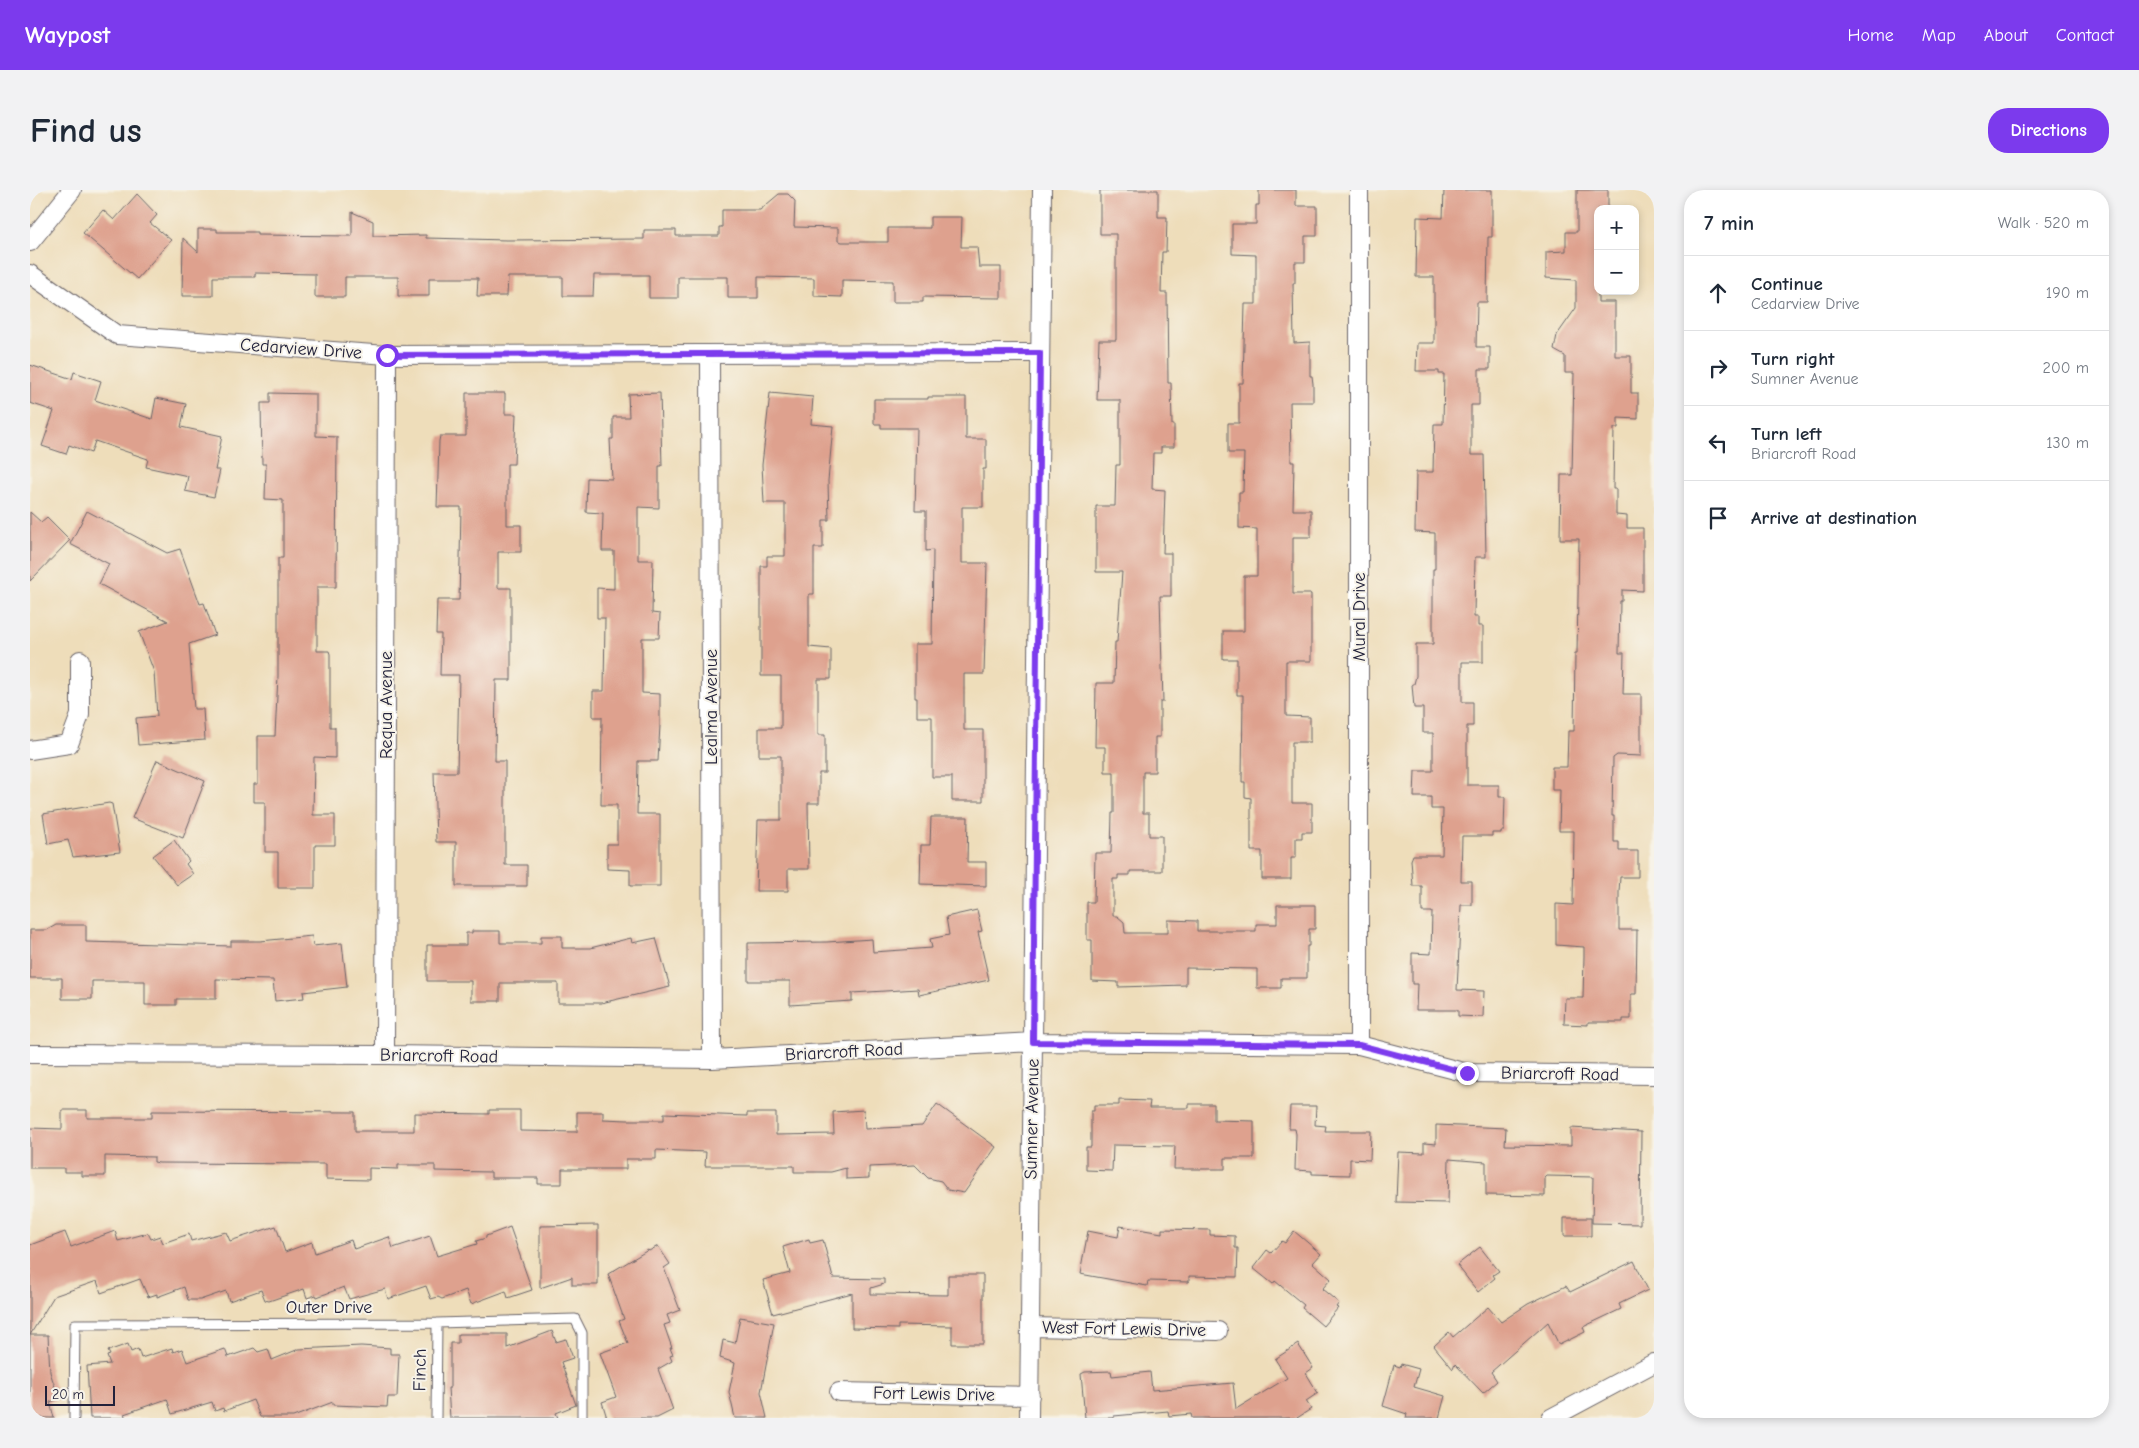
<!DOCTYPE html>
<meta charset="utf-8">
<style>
:root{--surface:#fff;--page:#f2f2f3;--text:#1f2937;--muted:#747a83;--line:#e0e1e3;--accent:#7c3aed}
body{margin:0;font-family:"Comic Neue",sans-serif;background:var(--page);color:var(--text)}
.controls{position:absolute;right:15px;top:15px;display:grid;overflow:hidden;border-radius:10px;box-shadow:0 2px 8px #0003}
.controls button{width:45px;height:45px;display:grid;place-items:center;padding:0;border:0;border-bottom:1px solid var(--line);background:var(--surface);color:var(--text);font:25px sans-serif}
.scale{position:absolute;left:15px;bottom:12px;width:70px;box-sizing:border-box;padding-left:5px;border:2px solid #22223b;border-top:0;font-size:14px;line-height:18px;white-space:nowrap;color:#22223b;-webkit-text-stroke:4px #f7f3e8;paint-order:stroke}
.stop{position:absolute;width:15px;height:15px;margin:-11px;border:4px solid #7c3aed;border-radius:50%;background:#fff}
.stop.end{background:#7c3aed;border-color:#fff;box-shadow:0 1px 5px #0008}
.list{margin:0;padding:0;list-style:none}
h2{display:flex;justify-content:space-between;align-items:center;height:65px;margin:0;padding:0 20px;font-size:21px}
h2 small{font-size:16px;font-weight:400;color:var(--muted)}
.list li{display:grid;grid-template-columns:32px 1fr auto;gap:15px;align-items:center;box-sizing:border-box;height:75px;padding:0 20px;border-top:1px solid var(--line)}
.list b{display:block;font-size:19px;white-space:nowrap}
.list p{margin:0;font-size:16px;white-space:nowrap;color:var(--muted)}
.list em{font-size:16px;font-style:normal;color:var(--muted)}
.icon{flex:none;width:28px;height:28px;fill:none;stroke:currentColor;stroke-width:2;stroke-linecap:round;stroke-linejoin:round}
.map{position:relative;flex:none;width:1624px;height:1228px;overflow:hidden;border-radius:20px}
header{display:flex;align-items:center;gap:30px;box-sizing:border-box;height:70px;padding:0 25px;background:var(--accent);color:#fff}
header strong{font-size:24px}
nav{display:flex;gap:28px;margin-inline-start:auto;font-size:18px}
.intro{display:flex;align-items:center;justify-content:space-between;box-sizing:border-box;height:120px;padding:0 30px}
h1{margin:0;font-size:35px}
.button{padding:12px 22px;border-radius:20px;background:var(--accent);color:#fff;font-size:18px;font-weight:700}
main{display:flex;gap:30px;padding:0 30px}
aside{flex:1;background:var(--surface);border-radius:20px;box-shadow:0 2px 8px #0003}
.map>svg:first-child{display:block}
</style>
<header>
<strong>Waypost</strong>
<nav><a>Home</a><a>Map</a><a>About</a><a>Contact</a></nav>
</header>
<div class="intro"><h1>Find us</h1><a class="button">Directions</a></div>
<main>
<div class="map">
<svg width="1624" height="1228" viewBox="0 0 1624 1228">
<rect width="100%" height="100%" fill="#f7f3e8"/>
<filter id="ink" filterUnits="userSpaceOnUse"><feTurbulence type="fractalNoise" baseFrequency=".02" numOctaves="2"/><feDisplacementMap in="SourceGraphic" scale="10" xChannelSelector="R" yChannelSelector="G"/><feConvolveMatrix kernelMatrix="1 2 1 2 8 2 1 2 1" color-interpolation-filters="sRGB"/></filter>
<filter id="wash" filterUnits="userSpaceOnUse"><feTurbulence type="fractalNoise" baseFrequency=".0096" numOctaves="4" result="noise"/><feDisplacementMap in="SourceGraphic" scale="20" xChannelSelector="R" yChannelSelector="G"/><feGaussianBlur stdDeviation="1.12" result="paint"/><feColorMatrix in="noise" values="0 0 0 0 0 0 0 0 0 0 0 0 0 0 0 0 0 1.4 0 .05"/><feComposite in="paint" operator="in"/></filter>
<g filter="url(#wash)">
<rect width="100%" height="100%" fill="#eeddba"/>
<g id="blocks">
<path fill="#dea18e" d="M1070 0H1128V27H1137L1136 62H1132L1131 103H1137L1138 193H1141L1142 235H1144V257H1131V263H1123L1122 299 1135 300 1133 363H1141V406H1130L1133 512H1130V547H1125V582H1113V623H1119V646H1132V681H1100V685H1088V689H1083V726H1087L1094 732 1095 743H1138V730L1167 731V741H1226V734H1247V715H1285V739H1279V756H1277V788H1251V798H1227V779L1156 778V795L1088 797V792L1062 791V750H1057V712H1064L1065 663H1081L1082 623H1084V582H1075V557H1065L1066 493H1084L1085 452H1087L1092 382H1066V316H1085L1086 275H1090V210H1067L1069 150H1086V44H1070Z
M1229 0H1266V16H1287V46H1275V72H1265V93H1263L1264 153 1280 152V186H1282L1283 194V212H1260L1261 272H1264L1263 320H1281V347H1263V404H1281V471H1256V526L1280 527V552H1262V613H1282V642H1272V648H1266V668H1261V689H1232V661H1221V608L1215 607V592H1212L1213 505H1207V469H1193V441H1214V386H1227V339L1209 338V302H1213L1214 263H1198V233H1209V193H1213L1215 114H1226V65L1202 64V34H1226V15H1229Z
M1414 0H1462V47H1458L1457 112H1447L1446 157H1460V179H1449V215H1441V265H1454L1456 367H1445L1444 427H1448V436H1453V472H1432V512H1443V536H1437V595H1469V607H1475L1474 641H1471V643H1462V646H1432L1431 691H1442V715H1431L1427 800 1454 801 1453 827 1428 826V820H1386L1387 794H1382V763L1401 764 1402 722H1392V696H1383L1381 670 1383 665H1412L1413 619H1401V607H1384L1385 581H1403V543H1393V518H1384L1382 494H1384L1386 486V454H1403V379H1405V343L1385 342 1386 282H1403L1404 234H1413L1414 184H1409V181H1386L1387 153H1404V87H1386L1387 27 1413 28Z
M1547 0H1578V19H1568V112H1585V166H1601V203H1608V229L1588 228V238H1584L1583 299H1586V325L1597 326V338H1613V401L1592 400V411H1590L1589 463H1594L1593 504H1611V566L1587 565 1583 568 1582 626H1584V652H1589V661H1608V687H1590L1589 702V740H1607L1606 804H1601V829H1593V832H1558V835L1534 834 1535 808H1553L1554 766V757L1526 755V714L1543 715 1544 641H1529L1530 600H1522V577H1537L1538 541H1544L1545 463H1547L1549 349H1530L1531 285H1542L1544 183H1535V166L1524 160 1527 145 1546 118V90L1516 88V62L1536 61V42H1547Z
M107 4 127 25 120 33 141 50 107 89 53 43 73 20 84 30Z
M749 4H758L765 11 764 37 808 38V51L812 52H858V38H900V27H932L931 57H947L949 77H971V108L893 107V112H863V91L812 90V107L784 106V88L728 87V108H698V87H648V108H619V85H564L563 106H533V87H478L477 106H447L448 88H399V106H368V87H315V107H285V84L225 83V87H183V106H152L153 48 168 62V39H187V42H227V45L322 46V22L343 31V46L396 45V48L477 50 614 49V40H646V46H689V37H692V20H730Z
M0 175 42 189 44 182 71 191 65 210 122 229 126 208 156 214 151 237 192 246 185 280H190L184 307 155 301 158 286 116 277 118 269 65 251 61 263 39 255 36 264 12 256 24 221 0 213Z
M240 203 286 204V246L307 247 306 397H287V461H299L300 464V537H305V568L284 567 283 625H305V655H285V698H248V662H235V612H224V594H228V546H245L248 486V368H253V310L235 309 236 274H232L231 213H240Z
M436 203H475V224H486L484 274H477V335H491V362H468V398H481V490H466L465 571H475V675H497V696H426V652H406L404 582H427L429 485H410L411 444H406L407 410H429L430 369 431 317H407L409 251 410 246H436Z
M630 203 632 276H629V318L608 317V370H623L622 423 630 424 629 448H612V503L630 504V535L628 571H608L607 624H630V696H600V680L577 679V654H587V615H571L572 527H563V501H574L575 428H567V398L584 399V361H572L573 323 556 322 557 288 582 289 580 249H583V227H599L598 204Z
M740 203 783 207 781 234 803 236 798 291 799 330H793V358H784V404H779V457L801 459V489H788V545H795V583H789V613H778L779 679H758V701H726L728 630H751V566H729V538H751V486H731V376H737V366H755V313H734L732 275Z
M898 207H936V249H956V279H953V317H932V373H957L954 484H934V540H953V611H922V587H902V527H887V508H885V454H902L903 360 896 361V321H885L887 238H851V234H844V209H898Z
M57 321 137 363 150 359 170 414 174 413 185 445 159 454 164 519H173L175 550 108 555 106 528 127 526 124 482 109 442 138 431 69 394 79 374 40 354Z
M0 322 11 332 17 327 40 350 0 391Z
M127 570 175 591 153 648 102 628Z
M79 613 82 614 90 662 43 667 38 650 18 654 13 624Z
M901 627H938L937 672H956V696L890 694 891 655H900Z
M144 650 159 671 156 674 163 684 147 695 123 666Z
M947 720 952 741 948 742 959 790 889 805 888 799 822 803V811L760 815V791H718V753L797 752 842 749 843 762 902 758 900 749 919 745 916 727Z
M26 735H56V752L201 756V751H230L282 746 283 756 312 753 317 797 273 802 274 808 245 811 243 790 186 789V809H146V815H115V791H62V809H32V788H0V740H17Z
M442 741H470V753H511V746H532V758H560L601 748 602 753 626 748 640 797 571 813H528V793H470V811H441V791H397V755H436V743H442Z
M1089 910 1120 911 1119 918H1159V914H1184V930L1224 931V968H1195V979H1144L1145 956 1083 955 1082 981 1056 980V957H1061V921H1064V915H1089Z
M907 914 966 957 934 1003 918 1000 911 991 898 988 885 975 839 977V988L816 989V978L801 982H764V976H675L676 962 626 960V969H596V979H532V994H508V988H461V982L405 981V975H368V979L339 978V990L296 989V974L129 973 124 972V967L75 966V986H52V982H34V978H0V938L32 939V920H57V928H122V921L325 922V941H384V923L459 924V920H490V941L547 942V922H573V929L597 930H634V923L717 926V923H746V945L804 944 803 922 834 920 835 939 892 936Z
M1260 916H1286L1285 935 1296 936 1295 941H1341L1340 970 1320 969V985L1282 984V981L1265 980 1266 944 1265 939H1259Z
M1406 935 1476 938 1475 955 1541 956V938L1611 942 1610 1034 1562 1033 1563 987 1517 986 1515 988V1006L1456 1005V972L1419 969 1418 1013 1366 1012 1368 962 1394 963V953L1406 954Z
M1534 1028H1561V1046H1534Z
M568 1035V1095H542V1087L510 1098V1036Z
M246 1036 255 1062 282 1052 285 1063 321 1050 324 1059 359 1047 363 1058 400 1046 407 1066 447 1054 446 1051 456 1048V1046L480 1037 502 1100 478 1108 476 1101 441 1114 436 1100 412 1109 408 1107 401 1109 396 1096 358 1109 355 1099 319 1109 314 1097 287 1107 286 1105 277 1108 274 1099 239 1111 235 1110 231 1100 199 1111 196 1101 170 1110H158L154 1097 127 1107V1104L118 1107 110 1089 71 1103 67 1091 24 1106 0 1145V1055L35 1042 41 1057 85 1041 88 1051 118 1043 121 1049 130 1046 133 1053 159 1044 161 1051 196 1042 200 1051Z
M1090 1036 1132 1043V1039L1180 1040V1045L1205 1046V1058H1208L1207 1087 1159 1086V1092L1118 1091 1117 1096 1050 1084 1058 1041 1088 1047Z
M1264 1041 1291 1064 1283 1073 1301 1089 1292 1099 1309 1113 1306 1117 1308 1118 1293 1136 1272 1118 1274 1115 1245 1091 1243 1094 1223 1078 1237 1060 1241 1063 1252 1051 1255 1053Z
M779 1049 780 1053 793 1050 803 1088 854 1089V1094L841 1098V1104L918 1105V1085H953V1154H922V1136L868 1135V1139L822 1138V1103L743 1124 733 1090 760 1083 753 1057Z
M628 1056 640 1074 634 1078 650 1120 637 1125 640 1133 634 1135 642 1158H640L643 1165 640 1166 642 1171 628 1179 643 1220 627 1228H577L572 1212 586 1207 570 1163 598 1153 589 1131 594 1129 578 1084 618 1060 619 1061Z
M1450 1057 1469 1081 1463 1085 1465 1088 1448 1102 1427 1075Z
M1604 1071 1618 1100 1589 1114 1591 1119 1553 1137 1555 1142 1529 1155 1518 1132 1461 1182 1467 1191 1453 1203 1425 1174 1423 1179 1404 1156 1419 1142 1423 1147 1458 1117 1471 1132 1498 1114 1536 1096 1540 1102Z
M710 1127 744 1133 731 1202 737 1228H705L699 1202 705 1173 690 1168 693 1150 705 1153Z
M522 1141 526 1152 536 1149 543 1168 531 1172 546 1215 526 1223 528 1228H420L418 1198H420V1153H428V1144H477V1158Z
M0 1145H18L20 1182 29 1209 20 1212 24 1228H0Z
M98 1154 101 1162 108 1159 111 1168 142 1158 143 1162 152 1159 157 1172 195 1159 198 1167 224 1158 228 1162 238 1159 242 1170 269 1159 331 1156 360 1158V1164H369L367 1207H358L357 1217 303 1215V1212L263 1227H230L223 1210 194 1221 193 1218 185 1221 182 1212 142 1224 137 1209 94 1224 96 1228H60L57 1176 80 1174 77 1166 80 1165 78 1161Z
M1268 1154 1283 1178 1276 1183 1288 1203 1276 1211 1281 1219 1267 1228H1162L1161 1224 1139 1226 1138 1221 1084 1226V1228H1055L1051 1184 1055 1182 1081 1181 1082 1186 1120 1182 1122 1200 1203 1193 1206 1219 1257 1188 1245 1169Z
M1371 1174 1389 1179 1384 1197 1415 1206 1409 1228H1376L1377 1224 1353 1216 1364 1175 1370 1177Z"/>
</g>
</g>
<g filter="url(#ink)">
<use href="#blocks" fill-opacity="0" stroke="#696367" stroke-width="1"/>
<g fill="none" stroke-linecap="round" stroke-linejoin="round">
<g stroke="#696367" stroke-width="11">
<path id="service" d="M44 1228 45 1134 407 1133 545 1129 552 1143V1228
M406 1228 407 1133"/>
</g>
<g stroke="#696367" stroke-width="20">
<path id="minor" d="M1329 0V855
M0 52 42 0
M0 84 87 145 357 165 1010 163
M680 165 682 869
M0 560 39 554 50 525V470
M0 864 355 865 682 869 1003 852 1329 855 1437 883 1624 885
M355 865 357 165
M1000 1137 1188 1141
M809 1202 1000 1206
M999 1228 1012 0
M1521 1228 1624 1173"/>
</g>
<use href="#service" stroke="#fff" stroke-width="9"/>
<use href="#minor" stroke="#fff" stroke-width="18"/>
</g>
</g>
<g fill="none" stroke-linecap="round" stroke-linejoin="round" filter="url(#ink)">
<path stroke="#7c3aed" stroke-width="6" d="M357 165 1010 163 1003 852 1329 855 1437 883"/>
</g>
<g text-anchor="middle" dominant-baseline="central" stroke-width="4" stroke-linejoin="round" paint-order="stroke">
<g font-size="18" fill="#22223b" stroke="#f7f3e8">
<text transform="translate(271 159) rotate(4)">Cedarview Drive</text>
<text transform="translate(1329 427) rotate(-90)">Mural Drive</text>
<text transform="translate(356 515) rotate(-90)">Requa Avenue</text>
<text transform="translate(681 517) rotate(-90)">Lealma Avenue</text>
<text transform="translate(814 862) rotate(-3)">Briarcroft Road</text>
<text transform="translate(409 866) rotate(1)">Briarcroft Road</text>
<text transform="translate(1530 884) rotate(1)">Briarcroft Road</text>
<text transform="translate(1002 929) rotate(-89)">Sumner Avenue</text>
<text x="299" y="1117">Outer Drive</text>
<text transform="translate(1094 1139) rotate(1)">West Fort Lewis Drive</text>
<text transform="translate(390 1180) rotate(-89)">Finch</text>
<text transform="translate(904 1204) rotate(1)">Fort Lewis Drive</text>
</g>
</g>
</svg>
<div class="controls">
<button>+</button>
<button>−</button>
</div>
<div class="scale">20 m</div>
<div class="stop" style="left:357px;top:165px"></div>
<div class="stop end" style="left:1437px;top:883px"></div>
</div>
<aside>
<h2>7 min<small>Walk · 520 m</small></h2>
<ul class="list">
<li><svg class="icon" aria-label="ahead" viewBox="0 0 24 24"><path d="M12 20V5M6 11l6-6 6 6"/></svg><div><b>Continue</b><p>Cedarview Drive</p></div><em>190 m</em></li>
<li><svg class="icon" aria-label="right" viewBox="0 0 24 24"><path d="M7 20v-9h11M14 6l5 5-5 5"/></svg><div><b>Turn right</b><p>Sumner Avenue</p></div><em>200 m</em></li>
<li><svg class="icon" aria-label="left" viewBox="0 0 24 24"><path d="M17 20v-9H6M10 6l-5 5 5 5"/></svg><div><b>Turn left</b><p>Briarcroft Road</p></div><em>130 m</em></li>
<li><svg class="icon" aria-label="arrive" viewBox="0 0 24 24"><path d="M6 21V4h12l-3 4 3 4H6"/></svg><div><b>Arrive at destination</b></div></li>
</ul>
</aside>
</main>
